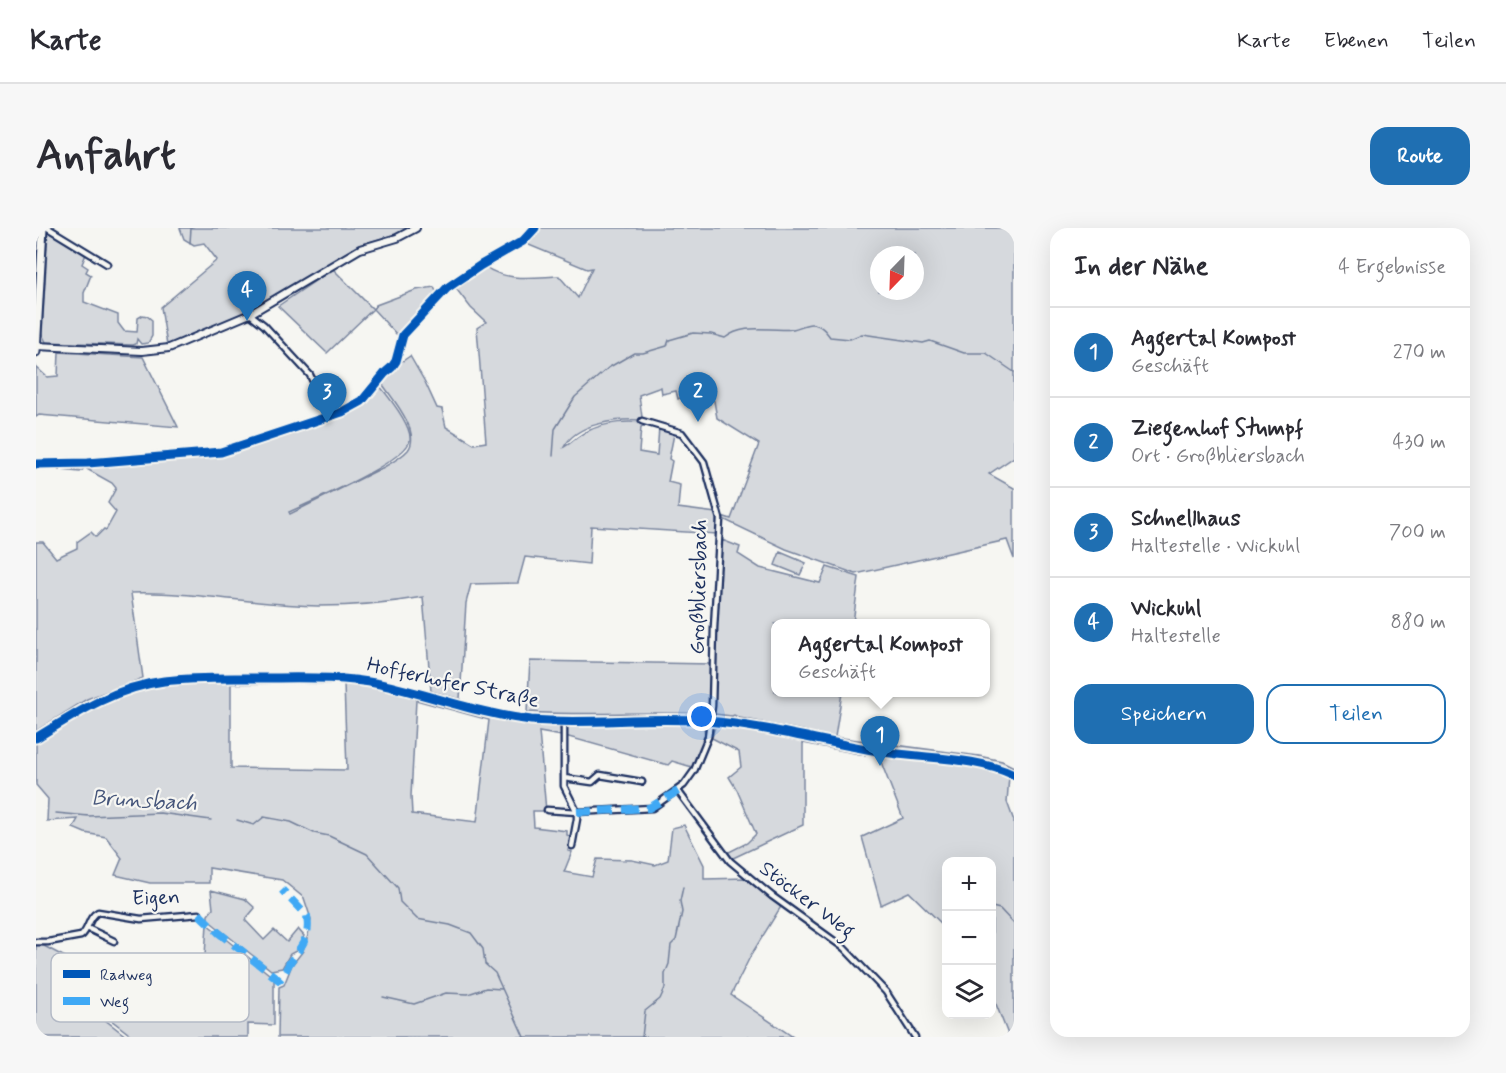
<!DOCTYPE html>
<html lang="de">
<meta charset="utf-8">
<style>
:root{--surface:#fff;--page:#f7f7f7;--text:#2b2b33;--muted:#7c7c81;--line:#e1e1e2;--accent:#1f6fb2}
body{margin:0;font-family:Mynerve,sans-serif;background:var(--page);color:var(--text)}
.controls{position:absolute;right:18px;bottom:18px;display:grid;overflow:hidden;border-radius:12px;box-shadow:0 6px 24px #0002}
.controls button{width:54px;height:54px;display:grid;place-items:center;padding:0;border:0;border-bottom:2px solid var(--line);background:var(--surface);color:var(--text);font:30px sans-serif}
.compass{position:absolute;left:834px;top:18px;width:54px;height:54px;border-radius:50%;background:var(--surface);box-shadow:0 6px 24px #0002;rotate:203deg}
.you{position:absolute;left:666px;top:489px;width:21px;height:21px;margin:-15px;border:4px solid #fff;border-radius:50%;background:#1a73e8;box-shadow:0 0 0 9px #1a73e833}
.badge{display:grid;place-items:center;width:39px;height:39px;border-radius:50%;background:var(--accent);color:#fff;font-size:20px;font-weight:700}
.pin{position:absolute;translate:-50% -50px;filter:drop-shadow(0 2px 3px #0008)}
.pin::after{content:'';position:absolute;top:32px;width:21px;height:18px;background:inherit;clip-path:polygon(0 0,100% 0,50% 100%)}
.popup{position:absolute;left:735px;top:391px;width:219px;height:78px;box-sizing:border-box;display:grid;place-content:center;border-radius:12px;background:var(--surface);filter:drop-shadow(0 2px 4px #0005);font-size:20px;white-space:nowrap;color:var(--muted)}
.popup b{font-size:22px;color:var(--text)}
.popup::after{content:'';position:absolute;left:50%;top:100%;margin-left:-12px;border:12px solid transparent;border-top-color:var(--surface)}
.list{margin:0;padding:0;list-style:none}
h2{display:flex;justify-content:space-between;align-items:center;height:78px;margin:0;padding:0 24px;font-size:26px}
h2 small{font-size:20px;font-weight:400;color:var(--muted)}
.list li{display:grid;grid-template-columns:39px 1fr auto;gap:18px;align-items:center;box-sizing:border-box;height:90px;padding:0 24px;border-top:2px solid var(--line)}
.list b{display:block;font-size:22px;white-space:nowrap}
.list p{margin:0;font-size:20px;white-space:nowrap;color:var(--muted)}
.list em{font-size:20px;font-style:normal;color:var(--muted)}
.actions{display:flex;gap:12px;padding:18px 24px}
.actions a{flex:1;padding:14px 0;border:2px solid var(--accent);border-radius:18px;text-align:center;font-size:21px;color:var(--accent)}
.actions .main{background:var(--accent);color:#fff}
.icon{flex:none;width:33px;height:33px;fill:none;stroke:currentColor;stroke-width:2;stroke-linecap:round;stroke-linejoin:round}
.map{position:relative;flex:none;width:978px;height:809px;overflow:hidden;border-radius:18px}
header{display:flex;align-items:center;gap:36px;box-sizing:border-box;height:84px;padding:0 30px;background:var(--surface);border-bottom:2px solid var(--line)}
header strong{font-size:28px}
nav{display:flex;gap:33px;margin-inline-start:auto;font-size:21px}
.intro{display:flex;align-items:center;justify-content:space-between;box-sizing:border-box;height:144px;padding:0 36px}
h1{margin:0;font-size:42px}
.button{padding:15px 27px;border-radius:18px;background:var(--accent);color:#fff;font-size:21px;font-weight:700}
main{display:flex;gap:36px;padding:0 36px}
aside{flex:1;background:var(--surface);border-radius:18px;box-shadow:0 6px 24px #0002}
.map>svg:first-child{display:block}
</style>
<header>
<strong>Karte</strong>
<nav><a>Karte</a><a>Ebenen</a><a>Teilen</a></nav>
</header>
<div class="intro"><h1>Anfahrt</h1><a class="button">Route</a></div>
<main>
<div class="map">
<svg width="978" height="809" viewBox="0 0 978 809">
<rect width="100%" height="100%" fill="#f6f6f2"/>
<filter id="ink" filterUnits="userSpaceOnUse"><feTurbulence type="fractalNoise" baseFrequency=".0167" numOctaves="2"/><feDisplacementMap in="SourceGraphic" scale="12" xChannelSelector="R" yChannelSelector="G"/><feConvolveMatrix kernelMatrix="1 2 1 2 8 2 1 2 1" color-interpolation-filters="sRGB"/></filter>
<g filter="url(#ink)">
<path fill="#d6d9dd" stroke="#78849e" stroke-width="1.5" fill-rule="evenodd" d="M144 0H374L367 4 323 17 224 78 161 106 131 117 125 79 181 32 168 15 158 17 148 11Z
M501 0H978V229L953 246 978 260V331L971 312 820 346 750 321 687 291 686 288 695 291 723 216 681 190 678 173 669 160 642 171 640 163 626 166 625 159 603 167 606 189 604 192C580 191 541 195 528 219 536 215 543 206 552 203 570 194 594 192 613 196L605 199 603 224 621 227 623 199 637 204 638 206 633 231 636 233 632 254 644 257 642 280 680 285 681 306 555 298 553 336 489 329 482 355 435 356 430 375 424 471 395 463 387 369C353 375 317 378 282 378 220 377 158 363 95 365L107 450 51 471 0 503V314H7L20 330 41 320V314L55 304 60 309 68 301 70 302 80 284 72 275 80 260 76 255 49 240 44 244 23 242 26 238 186 226 293 191 327 174 343 157C352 168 376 198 374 212 371 233 274 274 253 284L254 286 348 239C357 234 366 229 372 222 386 204 355 169 345 154L361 137 374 128 389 154 401 180 406 181 410 199 438 216 450 214 441 100 450 94 435 80 418 58 448 38C470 54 497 49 523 48L542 70 556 40 551 41 488 15ZM843 27H879V63H843Z
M12 3 50 26 46 36 52 40 50 44 55 47 48 65V74L82 87V95L88 103 101 104 102 90 107 87 111 88 116 92V108L112 115 105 116 101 111 100 116 97 117 10 114 6 106Z
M297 41 337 81 340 77 380 62 398 59 401 66 370 98 363 109 337 81 291 125 242 78Z
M23 124 107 129 142 199 3 187 0 189V139L11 149 22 148Z
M686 312 704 319 702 326 724 340 784 355 791 339 823 349 817 395 739 396V464L806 465 799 509 943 528 966 533 978 539V543C952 530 920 530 891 526 851 521 811 515 771 507V503L704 490 698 487 696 488 678 486 682 352Z
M744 324 770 335 764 347 739 337Z
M494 433 677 436 675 479 672 486C612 483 552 488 491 484Z
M309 453 344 459 455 487 520 496 524 499 526 508 503 504 510 583H497L498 599 531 603V607L535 609 532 623 536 624 528 644 556 649 561 631 596 632 619 637 632 632 636 600 648 597 668 637V651L711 650 746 677 715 727 695 767 757 809H242L243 759 248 757 256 737 267 723 272 707 275 691 268 670 246 652 173 640V655H114L79 647 86 630 70 609 49 605 37 600 42 591 11 593 12 571 0 557V513L73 472 109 461 107 460 141 454ZM251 455 308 456 311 542 195 540V456ZM380 472 453 492 441 594 376 586 375 568Z
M606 494 665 496 668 498 669 509 656 539 636 533 632 537 529 508V503L536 496Z
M682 498 766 511 829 524V527L767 515V597L695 631 691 625 711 615 720 606 701 562 693 549 705 539 703 524 676 510 678 501Z
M845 527 950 540 973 548 971 574 978 593V809H973L956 766V634H910V700L873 664 845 677 826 609 867 590 845 534Z
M175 662 209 671 219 680 209 692 228 712 238 702 251 714 262 701 268 708 262 722 254 726 246 740 235 742 172 692V687L177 681Z
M171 696 238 750V797L212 796V809H97L43 767 41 770 91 809H0V716L8 718 117 775H166Z"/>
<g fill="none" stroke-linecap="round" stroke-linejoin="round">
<path stroke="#717e99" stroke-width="1.5" d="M154 15 155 0
M517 228 519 201 539 169 572 140 598 125H607L631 118 633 112 657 105 675 106 689 110C709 94 734 104 757 101 763 100 769 96 775 96 784 96 789 102 794 109L814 111 826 106 887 115 894 113 928 125H950L978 144
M20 585 53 588 124 585 175 592
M201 592 218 597 228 589 255 594 278 605 293 608 331 626 362 660 364 674 381 691 414 697 435 705 447 721 449 736 459 745 488 809
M956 679 964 681 978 696
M347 769 378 776 410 765 432 766 450 760 466 761
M606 809 609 783 624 771 629 760V746L633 736 635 717 640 712 646 684 644 673 647 659"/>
<g stroke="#1b2f5e" stroke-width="9">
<path id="minor" d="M12 0 71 36
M214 86 228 97 274 147 294 189
M0 236 52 235 185 224 306 184 326 173 349 145 356 139 360 133 367 107 411 60 445 37 487 13 499 0
M528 494V558L541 584V591L536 618
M528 550 556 554 564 547 606 554
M642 563 694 633 736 668 808 720 850 764 879 809
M511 582 541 584 616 580 648 557 658 543 672 509 676 478 678 400 684 291 668 234 646 205 606 193
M51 700 78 713
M0 714H12L45 708C53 702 52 689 62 684L105 691 163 686"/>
</g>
<g stroke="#1b2f5e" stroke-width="10">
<path id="tertiary" d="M0 118 106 123 133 120 214 86 324 21 361 10 380 0
M0 510C40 485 80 459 128 453 159 449 191 450 223 450 263 450 304 448 344 456 395 467 443 486 495 492 554 497 613 488 671 493 733 498 793 516 855 525 895 531 940 529 978 547"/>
</g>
<g stroke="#1b2f5e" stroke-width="11">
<path id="secondary" d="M0 124 7 0"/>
</g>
<use href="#minor" stroke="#f6f6f2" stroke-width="4.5"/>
<use href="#tertiary" stroke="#f6f6f2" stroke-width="6"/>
<use href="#secondary" stroke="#f6f6f2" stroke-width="7"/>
<path stroke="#3fa9f5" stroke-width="8" stroke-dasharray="15 8" stroke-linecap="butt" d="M541 584 613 580 642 563
M163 686 183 705 243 752C248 747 250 742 253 736 264 719 275 711 271 688L246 662"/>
<g stroke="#f6f6f2" stroke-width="13">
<path id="cycleway" d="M0 236 52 235 185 224 306 184 326 173 349 145 356 139 360 133 367 107 411 60 445 37 487 13 499 0
M0 510C40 485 80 459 128 453 159 449 191 450 223 450 263 450 304 448 344 456 395 467 443 486 495 492 554 497 613 488 671 493 733 498 793 516 855 525 895 531 940 529 978 547"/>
</g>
<use href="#cycleway" stroke="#0057b8" stroke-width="9"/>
</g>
</g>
<g text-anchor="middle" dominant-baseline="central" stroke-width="4.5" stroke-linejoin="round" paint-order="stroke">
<g font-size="21" fill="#1b2f5e" stroke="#f6f6f2">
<text transform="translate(663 359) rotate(-89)">Großbliersbach</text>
<text transform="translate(417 455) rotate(12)">Hofferhofer Straße</text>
<text transform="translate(120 670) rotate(-2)">Eigen</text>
<text transform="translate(771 672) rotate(37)">Stöcker Weg</text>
</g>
<g font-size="22" font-style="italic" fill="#46567b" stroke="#f6f6f2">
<text transform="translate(108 573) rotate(3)">Brunsbach</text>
</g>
</g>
<rect x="15" y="725" width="198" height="69" rx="9" fill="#f6f6f2" stroke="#b4bac6" stroke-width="1.5"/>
<rect x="27" y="742" width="27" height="8" fill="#0057b8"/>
<rect x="27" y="769" width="27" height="8" fill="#3fa9f5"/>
<g font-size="16" fill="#1b2f5e">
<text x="64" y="752">Radweg</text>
<text x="64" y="779">Weg</text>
</g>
</svg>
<div class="controls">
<button>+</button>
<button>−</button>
<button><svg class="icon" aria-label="layers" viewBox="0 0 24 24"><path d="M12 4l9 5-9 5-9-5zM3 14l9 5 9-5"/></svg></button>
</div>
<svg class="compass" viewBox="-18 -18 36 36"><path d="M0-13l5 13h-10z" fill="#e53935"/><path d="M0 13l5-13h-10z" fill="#7c7c81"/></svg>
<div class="you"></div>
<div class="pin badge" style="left:844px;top:538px">1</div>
<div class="popup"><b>Aggertal Kompost</b>Geschäft</div>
<div class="pin badge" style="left:662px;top:194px">2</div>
<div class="pin badge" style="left:291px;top:195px">3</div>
<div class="pin badge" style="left:211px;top:93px">4</div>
</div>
<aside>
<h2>In der Nähe<small>4 Ergebnisse</small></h2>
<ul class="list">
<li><span class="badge">1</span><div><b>Aggertal Kompost</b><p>Geschäft</p></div><em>270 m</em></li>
<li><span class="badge">2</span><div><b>Ziegenhof Stumpf</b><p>Ort · Großbliersbach</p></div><em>430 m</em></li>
<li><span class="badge">3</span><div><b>Schnellhaus</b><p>Haltestelle · Wickuhl</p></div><em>700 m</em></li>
<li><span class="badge">4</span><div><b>Wickuhl</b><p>Haltestelle</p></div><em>880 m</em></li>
</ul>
<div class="actions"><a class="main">Speichern</a><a>Teilen</a></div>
</aside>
</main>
